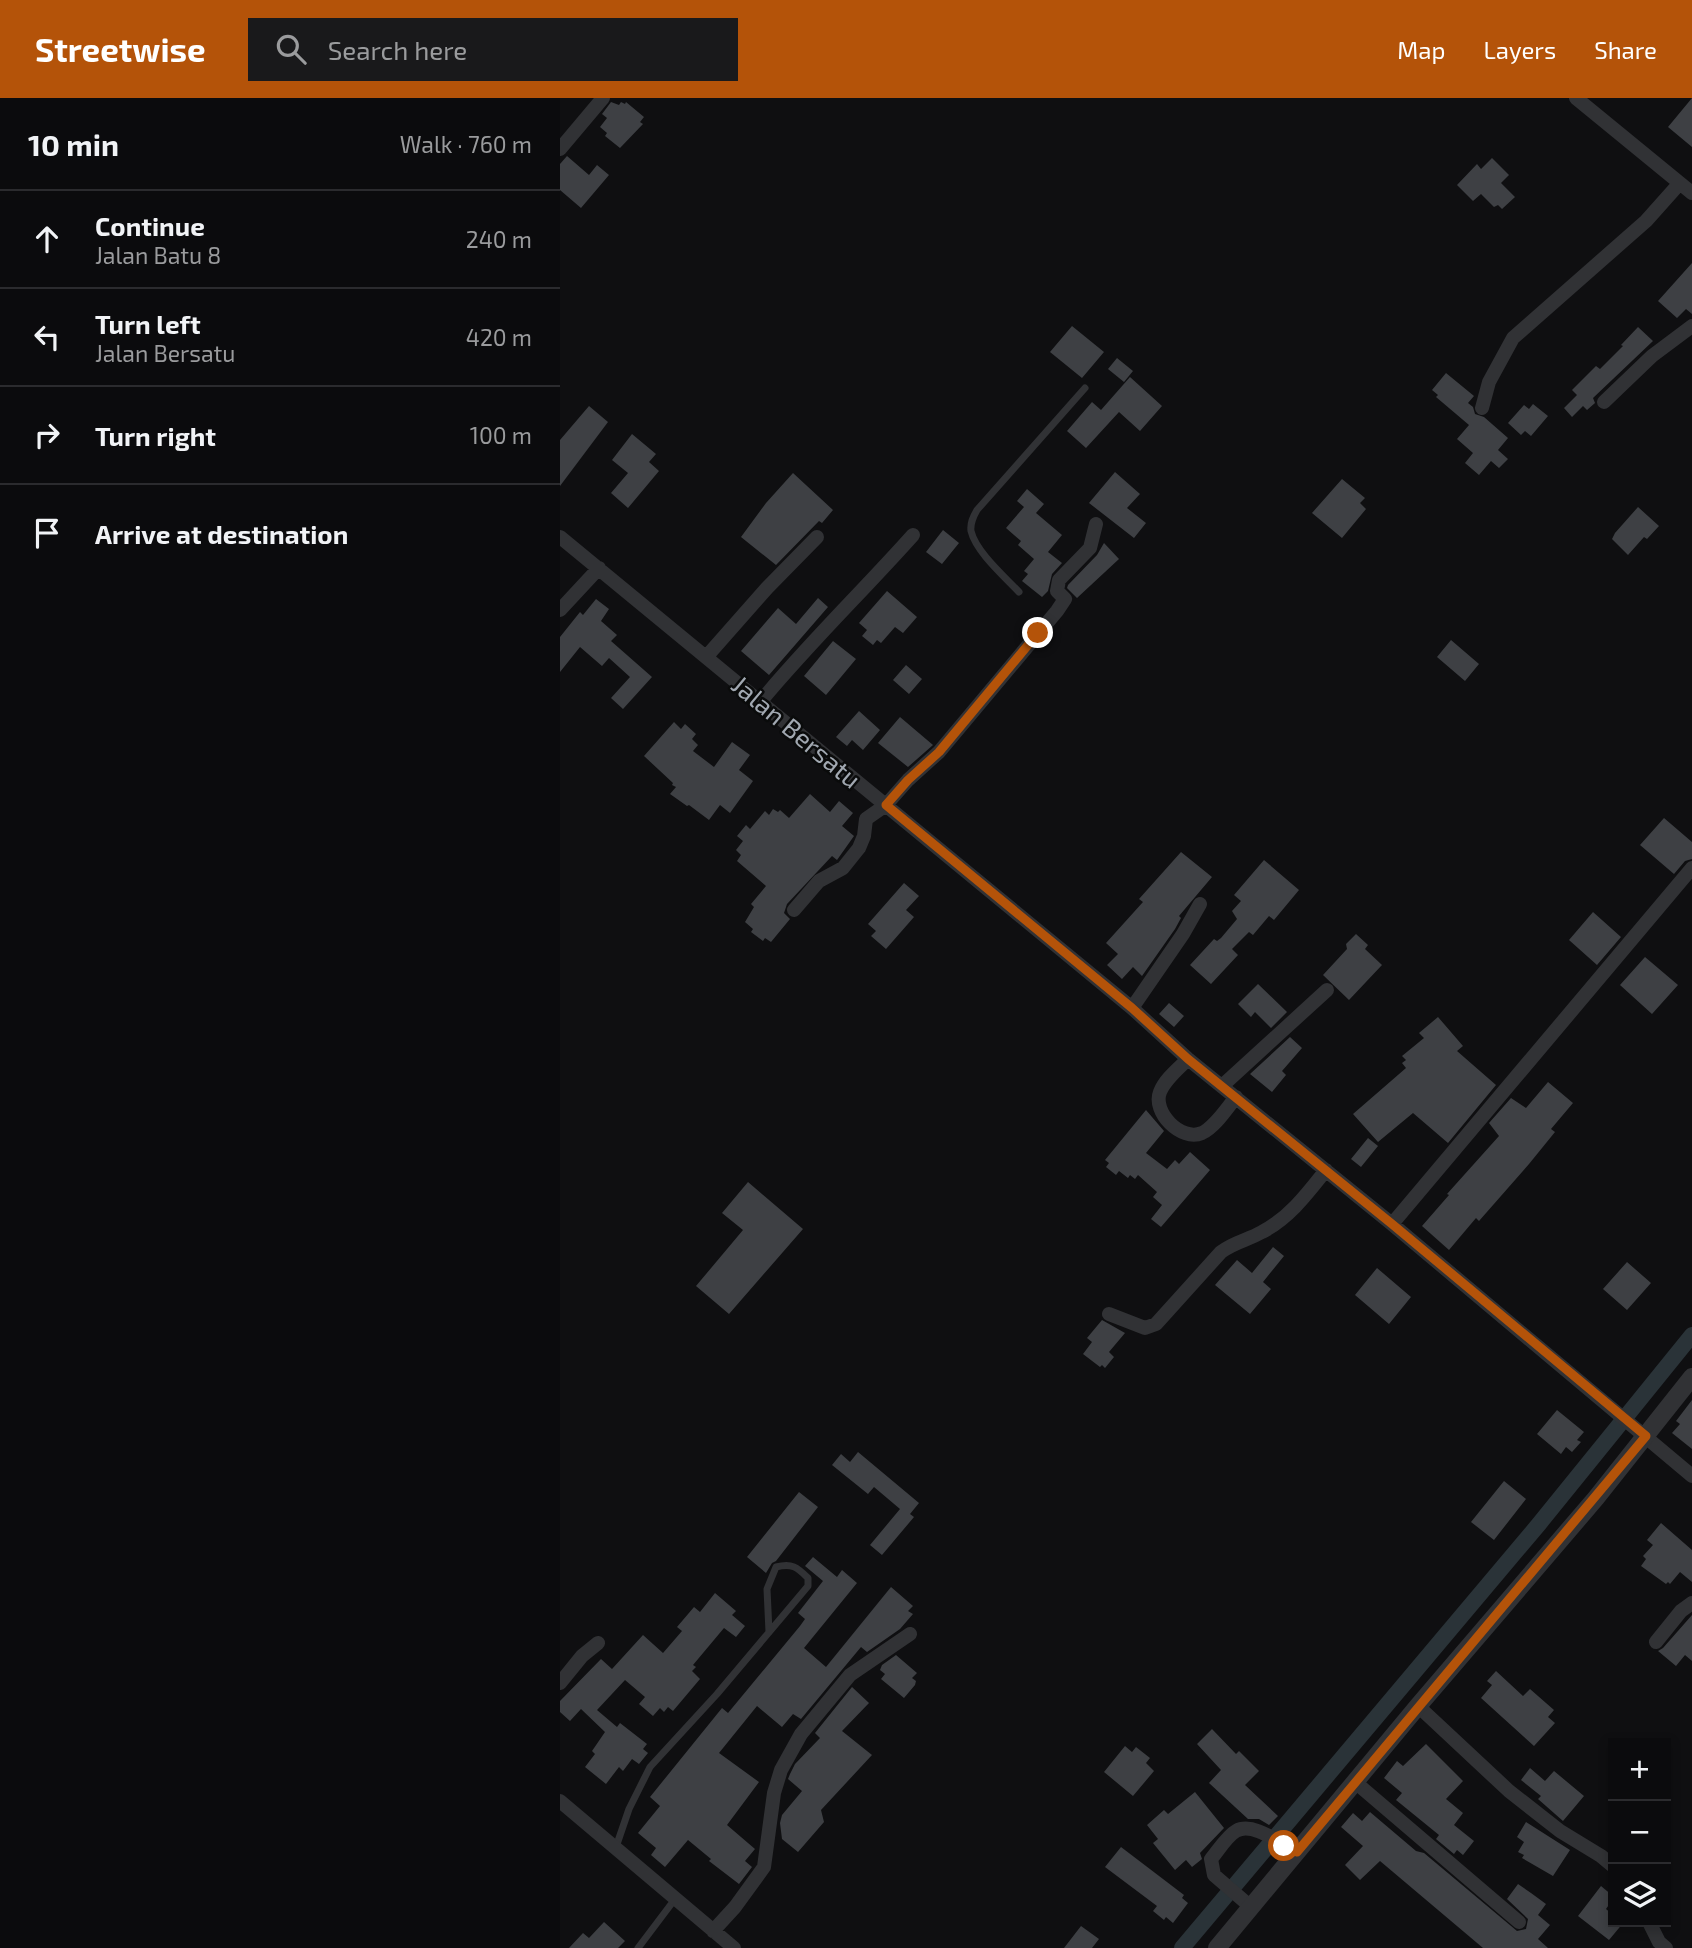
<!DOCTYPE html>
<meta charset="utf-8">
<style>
:root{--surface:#0b0b0d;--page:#19191b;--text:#f1f3f6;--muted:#9a9b9d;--line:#2b2b2e;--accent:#b45309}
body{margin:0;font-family:"Exo 2",sans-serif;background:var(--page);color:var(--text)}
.controls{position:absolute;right:21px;bottom:21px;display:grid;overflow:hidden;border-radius:0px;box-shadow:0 4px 10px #0003}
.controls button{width:63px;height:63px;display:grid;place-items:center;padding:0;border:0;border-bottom:2px solid var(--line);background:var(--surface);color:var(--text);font:35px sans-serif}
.stop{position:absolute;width:21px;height:21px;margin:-16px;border:5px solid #b45309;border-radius:50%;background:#fff}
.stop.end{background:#b45309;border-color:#fff;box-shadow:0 2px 7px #0008}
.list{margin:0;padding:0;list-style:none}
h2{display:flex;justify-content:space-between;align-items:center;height:91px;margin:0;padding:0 28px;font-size:30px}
h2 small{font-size:23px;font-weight:400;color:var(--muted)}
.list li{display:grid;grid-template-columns:46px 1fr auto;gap:21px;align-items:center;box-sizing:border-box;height:98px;padding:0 28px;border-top:2px solid var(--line)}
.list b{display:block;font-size:26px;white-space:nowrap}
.list p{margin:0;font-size:23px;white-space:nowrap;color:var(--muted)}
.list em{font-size:23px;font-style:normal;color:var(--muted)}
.icon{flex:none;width:38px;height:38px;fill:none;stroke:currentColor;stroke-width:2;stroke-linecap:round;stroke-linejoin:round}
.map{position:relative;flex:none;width:1132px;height:1850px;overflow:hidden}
header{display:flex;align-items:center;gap:42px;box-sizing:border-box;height:98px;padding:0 35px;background:var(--accent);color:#fff}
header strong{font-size:33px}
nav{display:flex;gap:38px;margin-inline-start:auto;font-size:24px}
.search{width:490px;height:63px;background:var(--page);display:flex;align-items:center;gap:18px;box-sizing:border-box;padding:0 24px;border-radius:0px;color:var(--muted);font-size:26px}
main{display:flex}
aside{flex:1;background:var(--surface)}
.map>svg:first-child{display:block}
</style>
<header>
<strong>Streetwise</strong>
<div class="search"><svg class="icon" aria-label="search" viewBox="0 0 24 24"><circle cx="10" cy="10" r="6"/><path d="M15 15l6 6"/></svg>Search here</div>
<nav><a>Map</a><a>Layers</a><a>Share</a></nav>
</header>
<main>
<aside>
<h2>10 min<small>Walk · 760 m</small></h2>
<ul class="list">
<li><svg class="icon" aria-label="ahead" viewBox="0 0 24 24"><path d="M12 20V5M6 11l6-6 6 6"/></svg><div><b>Continue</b><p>Jalan Batu 8</p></div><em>240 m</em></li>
<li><svg class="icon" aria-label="left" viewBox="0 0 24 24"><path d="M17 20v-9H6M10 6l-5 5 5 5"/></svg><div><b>Turn left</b><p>Jalan Bersatu</p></div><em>420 m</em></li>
<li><svg class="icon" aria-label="right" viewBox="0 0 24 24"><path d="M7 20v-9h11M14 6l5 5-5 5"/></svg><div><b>Turn right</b></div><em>100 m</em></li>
<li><svg class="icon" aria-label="arrive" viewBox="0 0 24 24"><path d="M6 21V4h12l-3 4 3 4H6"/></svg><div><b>Arrive at destination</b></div></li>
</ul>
</aside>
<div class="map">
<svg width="1132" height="1850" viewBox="0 0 1132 1850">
<rect width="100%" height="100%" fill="#0f0f11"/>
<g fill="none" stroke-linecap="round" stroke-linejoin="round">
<path stroke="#2a3338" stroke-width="16" d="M622 1850 979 1426 1132 1237"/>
</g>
<path fill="#3e4044" d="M1132 0V49L1108 29Z
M51 4 59 7 61 4 65 6 66 4 84 19 80 24 83 26 60 50 45 38 47 35 40 29 47 20 42 16Z
M7 58 29 77 37 67 49 77 21 110 0 92V66Z
M932 60 949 77 941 85 955 99 942 111 938 107 934 109 921 96 913 103 897 87 917 66 921 71Z
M1132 165V216L1126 211 1117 220 1098 203Z
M512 228 544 254 522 280 490 254Z
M1078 229 1093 243 1033 300 1035 305 1027 312 1023 308 1012 319 1004 310 1017 297 1012 292 1036 268 1040 271 1063 248 1061 247Z
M557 260 573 273 564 284 548 271Z
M886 275 914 298 908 305 913 309 915 316 924 319 948 340 938 352 948 361 939 370 931 363 919 377 905 365 913 355 897 341 909 327 876 299 878 297 872 292Z
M570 279 602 308 580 333 559 314 526 350 507 333 532 304 541 312Z
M973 306 988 318 971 338 965 333 961 337 948 325 964 307 969 311Z
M29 308 48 324 0 388V342Z
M72 336 96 356 89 364 99 373 68 410 51 395 68 375 52 362Z
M555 374 580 396 567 410 586 425 574 440 529 405Z
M233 375 273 412 262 425 259 423 216 467 181 439 206 405Z
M782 381 805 400 800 405 806 411 782 440 752 415Z
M467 391 484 406 476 415 502 437 488 454 502 465 492 476 488 493 482 499 462 483 468 476 464 473 474 461 458 447 461 443 446 430 464 409 457 403Z
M1078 409 1099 428 1087 441 1084 439 1068 457 1052 441 1055 435Z
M383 432 399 445 382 466 366 454Z
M544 445 559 461 517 500 507 490 508 487 537 457Z
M327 493 357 519 343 535 335 529 321 545 317 542 313 547 302 538 307 532 299 525Z
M258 500 268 509 209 577 181 553 218 510 236 526Z
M36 501 49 511 41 523 57 537 51 543 92 579 63 611 51 600 70 579 49 560 42 568 20 549 0 574V539L20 514 23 517Z
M891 542 919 566 905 583 877 559Z
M273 543 296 561 266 597 244 578Z
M346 567 362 581 349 596 333 582Z
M299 613 320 632 303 652 292 642 287 648 276 639Z
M340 619 373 647 348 669 318 645Z
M114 624 121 631 125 626 136 636 132 641 138 647 133 653 154 669 172 644 190 657 179 672 193 683 170 715 160 707 149 722 129 707 127 708 110 696 116 689 112 687 113 685 84 658Z
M250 696 270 714 279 703 293 715 282 728 294 738 277 762 272 758 227 806 224 815 230 821 211 844 205 840 203 843 191 834 193 831 185 824 194 809 191 806 206 788 177 763 181 757 176 752 183 743 177 738 186 727 190 731 205 713 209 717 213 711 218 714 220 712 229 720Z
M1104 720 1132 744V761L1125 763 1114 776 1080 747Z
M621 754 652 779 619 818 621 820 615 831 582 878 573 869 562 881 547 867 558 856 546 845 583 804 579 801Z
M704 762 739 792 714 822 709 818 693 837 689 834 672 851 678 857 651 886 630 867 654 841 657 843 661 840 677 821 672 813 681 803 674 797Z
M344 785 359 798 346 812 354 819 326 851 311 838 316 833 308 826Z
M1033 814 1061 839 1037 867 1009 842Z
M796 836 808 847 805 851 822 867 789 902 763 877 787 851 786 846Z
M1085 859 1118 887 1092 916 1060 887Z
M698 886 727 914 711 930 695 914 691 919 678 906Z
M609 905 624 918 614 929 599 916Z
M878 919 903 948 897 953 936 987 888 1045 853 1015 818 1044 793 1016 846 970 842 965 846 962 842 958 864 940 859 935Z
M730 939 742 950 722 973 726 977 712 994 690 976Z
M988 984 1013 1005 991 1031 995 1034 969 1066 919 1123 916 1120 889 1152 862 1128 889 1097 887 1096 939 1038 929 1025 951 1000 966 1010Z
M586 1012 604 1033 586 1055 607 1071 615 1062 619 1066 630 1054 650 1072 601 1129 591 1121 602 1107 593 1099 597 1094 578 1077 575 1081 570 1077 568 1080 559 1073 556 1077 546 1069 549 1065 545 1062Z
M808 1040 818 1048 801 1069 791 1061Z
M188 1084 243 1131 169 1216 136 1188 183 1132 162 1115Z
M713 1149 724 1158 703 1184 711 1191 690 1216 655 1187 677 1162 692 1175Z
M1067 1164 1091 1185 1067 1212 1043 1191Z
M817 1170 851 1199 829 1226 795 1197Z
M542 1222 565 1235 549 1254 554 1259 545 1270 542 1267 540 1269 523 1256 532 1244 527 1240Z
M1132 1302V1351L1112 1335 1120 1326 1116 1323Z
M997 1312 1024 1334 1017 1342 1021 1344 1012 1354 1006 1349 1001 1356 977 1336Z
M298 1354 359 1405 350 1416 354 1419 322 1457 310 1447 340 1411 314 1389 308 1396 272 1367 281 1356 290 1364Z
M944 1383 966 1401 934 1442 911 1424Z
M239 1394 258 1409 216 1463 212 1465 206 1475 187 1459Z
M1101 1425 1132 1452V1484L1120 1474 1110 1486 1108 1484 1106 1486 1081 1468 1086 1461 1083 1458 1093 1447 1087 1442Z
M253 1459 277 1479 282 1472 297 1485 244 1550 266 1569 331 1489 353 1508 348 1513 353 1516 340 1531 307 1554 301 1549 241 1621 233 1616 222 1629 197 1608 159 1655 199 1684 167 1727 195 1751 185 1763 192 1769 179 1786 149 1763 151 1761 128 1742 105 1769 91 1757 96 1750 78 1735 100 1708 90 1699 162 1610 168 1615 240 1528 245 1521 238 1515 263 1483 245 1468Z
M155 1495 176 1513 172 1517 185 1528 176 1539 164 1530 133 1567 136 1569 132 1573 140 1581 113 1613 108 1609 104 1614 100 1610 93 1618 79 1606 85 1599 65 1582 37 1612 57 1629 60 1625 87 1646 83 1651 88 1655 79 1666 72 1661 63 1673 59 1669 46 1686 25 1669 35 1656 32 1653 45 1634 21 1611 10 1623 0 1614V1603L41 1561 52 1571 83 1537 103 1555 122 1533 117 1529 134 1509 140 1514Z
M1132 1517V1563L1125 1557 1116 1568 1098 1553 1103 1550Z
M336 1557 357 1575 352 1580 356 1583 355 1587 344 1600 321 1581 325 1576 320 1572 322 1567Z
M936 1573 963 1598 970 1591 994 1612 988 1619 995 1625 974 1648 921 1600 932 1587 927 1583Z
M292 1589 309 1605 282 1633 312 1657 261 1712 264 1724 238 1754 222 1741 220 1725 222 1717 242 1693 228 1681 230 1676 235 1666 260 1640 255 1635Z
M652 1631 676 1656 679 1653 699 1673 685 1687 718 1718 709 1727 699 1721H688L649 1685 661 1672 637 1646Z
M866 1646 903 1683 886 1701 903 1715 894 1727 914 1743 903 1757 897 1752 894 1756 876 1741 879 1737 836 1702 842 1695 824 1680 837 1663 843 1668Z
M565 1648 572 1654 576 1649 590 1660 586 1665 594 1673 573 1698 544 1674Z
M970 1670 985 1683 994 1673 1024 1698 1003 1723 978 1701 981 1698 961 1682Z
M635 1694 664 1730 640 1755 642 1761 632 1769 626 1762 615 1772 593 1745 598 1741 587 1727 604 1712 608 1716Z
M810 1714 856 1753 864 1755 957 1833 966 1831 968 1821 947 1801 958 1786 971 1795 986 1806 978 1817 990 1827 978 1841 988 1850H923L820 1763 800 1782 785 1767 803 1748 781 1729 793 1715 802 1723Z
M966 1724 1010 1752 993 1778 962 1760 964 1757 958 1754 964 1744 957 1739Z
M561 1749 624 1797 622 1800 628 1805 613 1825 606 1819 604 1822 593 1813 597 1808 545 1769Z
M1041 1788 1053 1798V1801L1046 1811 1053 1817V1824H1064L1049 1842 1018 1818Z
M44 1824 65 1843 58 1850H9L23 1835 29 1840Z
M521 1828 539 1841 532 1850H504Z"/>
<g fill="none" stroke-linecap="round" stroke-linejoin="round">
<path stroke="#313235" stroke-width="7" d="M459 494C445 479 416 454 411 433 410 425 413 419 417 412L525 290
M56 1749 69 1711 90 1669 157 1596 248 1488V1480C237 1469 232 1465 216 1469L207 1491 209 1534
M78 1850 115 1801"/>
<path stroke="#313235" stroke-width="14" d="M1016 0 1132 95
M0 51 43 0
M1044 304 1092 258 1132 228
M922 310 929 284 953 240 1086 123 1119 86
M0 439 572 910 628 961 832 1126 1132 1378
M0 512 39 470
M147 558 207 490 257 439
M201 603C249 545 303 493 353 437
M234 812 259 783 283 770 299 750 304 738 306 721 326 707 348 682 379 654 497 513 505 501 497 493 499 482 530 450 536 426
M572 910 623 836 640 806
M628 961C619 970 605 981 600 994 592 1014 621 1044 642 1035 655 1029 667 1010 676 999
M662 988 767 892
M832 1126 1132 770
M549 1216 585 1230 596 1226 661 1154C674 1144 688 1142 702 1134 729 1120 747 1096 766 1072
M1096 1544 1121 1513 1132 1505
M0 1585 22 1558 38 1545
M858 1608 949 1693 1000 1733 1041 1758 1053 1768
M795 1684 959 1824
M0 1703 174 1850
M691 1809 654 1777 651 1761C658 1753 667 1738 676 1733 694 1723 721 1747 737 1754
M1089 1824 1099 1844 1106 1850
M153 1833 175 1809 204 1769 214 1695 221 1672 241 1636 290 1577 350 1536"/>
<path stroke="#313235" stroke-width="18" d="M657 1850 858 1608 1036 1400 1132 1279"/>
</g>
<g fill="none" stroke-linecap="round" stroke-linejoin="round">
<path stroke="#b45309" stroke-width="9" d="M478 535 379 654 348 682 326 707 572 910 628 961 832 1126 1086 1338 737 1754 724 1748"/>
</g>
<g text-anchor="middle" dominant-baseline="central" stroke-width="5" stroke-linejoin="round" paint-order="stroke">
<g font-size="26" fill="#a1a8b1" stroke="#0a0b0b">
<text transform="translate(237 633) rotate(40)">Jalan Bersatu</text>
</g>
</g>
</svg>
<div class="controls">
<button>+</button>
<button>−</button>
<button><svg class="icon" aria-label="layers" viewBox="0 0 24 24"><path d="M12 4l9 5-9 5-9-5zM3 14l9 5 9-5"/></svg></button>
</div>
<div class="stop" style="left:724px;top:1748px"></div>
<div class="stop end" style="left:478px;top:535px"></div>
</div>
</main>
